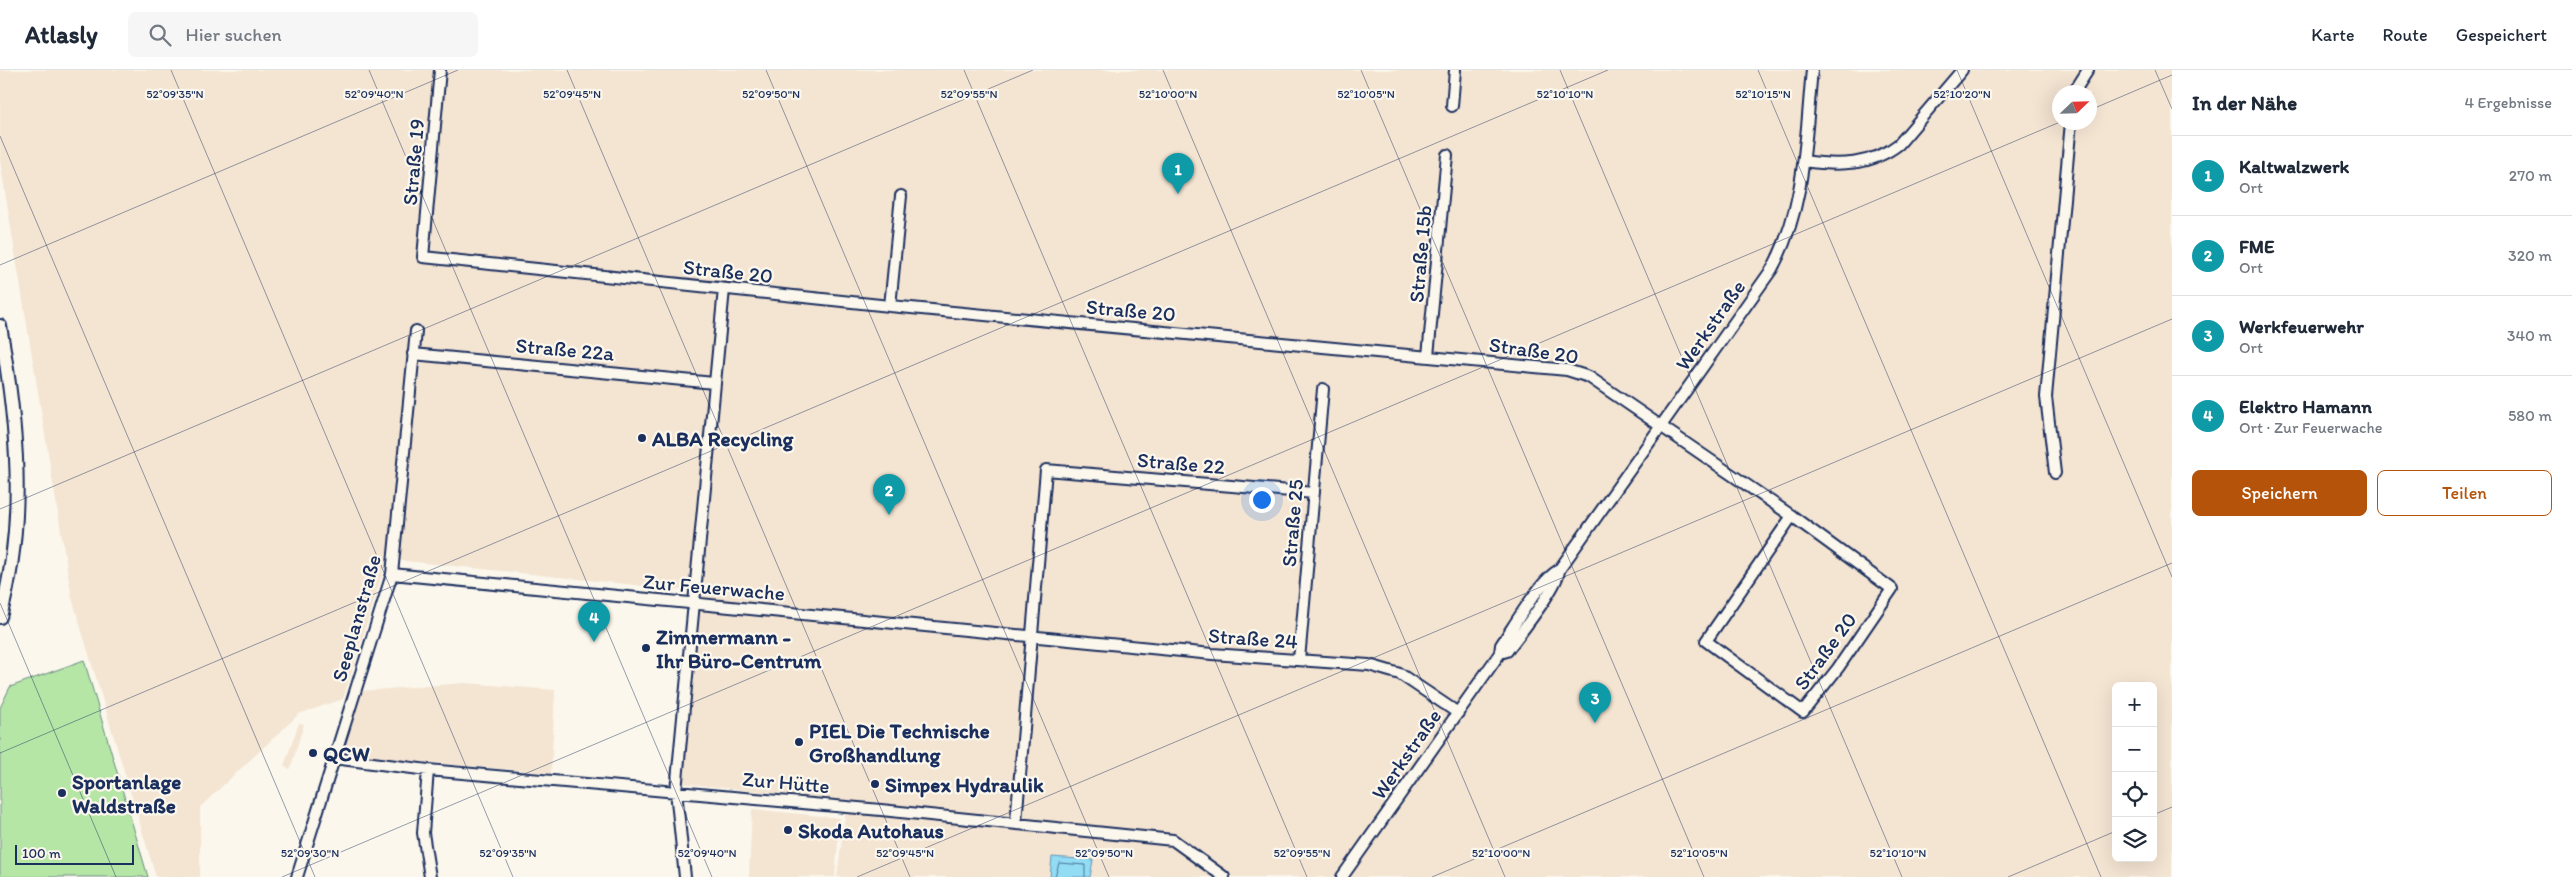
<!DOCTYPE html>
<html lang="de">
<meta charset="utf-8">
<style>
:root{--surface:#fff;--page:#f6f6f7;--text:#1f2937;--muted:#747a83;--line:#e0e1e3;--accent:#b45309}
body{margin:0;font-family:Itim,sans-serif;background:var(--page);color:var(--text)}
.controls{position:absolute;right:15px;bottom:15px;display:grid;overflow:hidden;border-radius:8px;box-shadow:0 5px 20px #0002}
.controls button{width:45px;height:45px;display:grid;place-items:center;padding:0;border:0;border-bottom:1px solid var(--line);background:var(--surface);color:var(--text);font:25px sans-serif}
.compass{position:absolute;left:2052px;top:15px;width:45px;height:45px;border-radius:50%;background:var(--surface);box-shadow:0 5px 20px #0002;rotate:67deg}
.scale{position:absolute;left:15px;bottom:12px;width:119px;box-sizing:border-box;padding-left:5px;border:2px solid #1b2f5e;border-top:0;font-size:14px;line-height:18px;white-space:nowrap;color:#1b2f5e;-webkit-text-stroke:4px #fbf7ec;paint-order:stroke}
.you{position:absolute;left:1261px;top:429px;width:18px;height:18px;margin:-12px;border:4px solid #fff;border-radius:50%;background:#1a73e8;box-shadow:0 0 0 8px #1a73e833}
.badge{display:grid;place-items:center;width:32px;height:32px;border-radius:50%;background:var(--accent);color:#fff;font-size:16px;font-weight:700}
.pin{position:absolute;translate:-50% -41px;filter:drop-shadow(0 1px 2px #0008)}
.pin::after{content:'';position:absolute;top:26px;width:18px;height:15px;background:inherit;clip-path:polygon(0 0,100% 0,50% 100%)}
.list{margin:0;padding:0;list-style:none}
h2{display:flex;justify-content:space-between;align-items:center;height:65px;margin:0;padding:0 20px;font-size:21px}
h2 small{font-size:16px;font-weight:400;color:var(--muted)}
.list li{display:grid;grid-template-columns:32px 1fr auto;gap:15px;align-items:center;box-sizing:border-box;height:80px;padding:0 20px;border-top:1px solid var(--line)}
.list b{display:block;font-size:19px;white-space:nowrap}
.list p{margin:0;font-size:16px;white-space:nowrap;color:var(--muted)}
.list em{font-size:16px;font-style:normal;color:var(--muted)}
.actions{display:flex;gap:10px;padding:15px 20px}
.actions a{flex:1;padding:11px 0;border:1px solid var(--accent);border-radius:8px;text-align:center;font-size:18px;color:var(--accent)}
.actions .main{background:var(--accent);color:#fff}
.icon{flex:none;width:28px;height:28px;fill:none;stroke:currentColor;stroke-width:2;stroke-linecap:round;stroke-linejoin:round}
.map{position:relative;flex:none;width:2172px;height:807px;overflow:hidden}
header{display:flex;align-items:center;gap:30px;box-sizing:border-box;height:70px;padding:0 25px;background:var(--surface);border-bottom:1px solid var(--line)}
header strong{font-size:24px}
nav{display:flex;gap:28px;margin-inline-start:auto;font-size:18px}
.search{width:350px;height:45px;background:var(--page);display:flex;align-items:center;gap:12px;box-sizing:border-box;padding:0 18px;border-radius:8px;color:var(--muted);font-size:19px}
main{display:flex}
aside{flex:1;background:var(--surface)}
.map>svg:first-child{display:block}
</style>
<header>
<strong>Atlasly</strong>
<div class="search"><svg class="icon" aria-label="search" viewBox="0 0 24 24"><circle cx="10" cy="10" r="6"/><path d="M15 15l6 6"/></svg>Hier suchen</div>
<nav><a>Karte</a><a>Route</a><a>Gespeichert</a></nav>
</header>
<main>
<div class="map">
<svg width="2172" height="807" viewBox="0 0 2172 807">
<rect width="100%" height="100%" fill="#fbf7ec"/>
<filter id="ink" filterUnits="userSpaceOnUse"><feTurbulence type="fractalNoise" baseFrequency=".02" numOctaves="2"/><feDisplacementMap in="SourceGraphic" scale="10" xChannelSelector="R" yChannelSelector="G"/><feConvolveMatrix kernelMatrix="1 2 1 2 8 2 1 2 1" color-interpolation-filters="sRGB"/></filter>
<g filter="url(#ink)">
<path fill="#f4e4d2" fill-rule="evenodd" d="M0 0H2172V807H837L847 731 672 712 692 521 387 489 343 629 299 644 200 737V807H156L72 528 0 91ZM2060 22H2090V52H2060ZM2116 616H2153V788H2116Z
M464 613 555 620 551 703 361 687 350 681 346 674 362 621Z
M299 653 304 654 290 699 284 696Z
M752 739 840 748 835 807H749Z"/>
<path fill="#b5e6a6" stroke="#688a82" d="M84 590 148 807H0V638L10 617Z"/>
<path fill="#92dcf4" stroke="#6297b8" d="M1052 787 1093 790 1090 807H1050Z"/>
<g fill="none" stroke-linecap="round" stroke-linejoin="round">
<path stroke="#4b749a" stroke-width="1" d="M1055 807 1059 793 1085 795V807"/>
<g stroke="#1b2f5e" stroke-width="14">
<path id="minor" d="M440 0 423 187 890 236 1567 300 1589 307 1792 446 1706 571 1803 642 1838 598 1892 519 1792 446
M2074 22 2088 0
M1452 36 1455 0
M1804 91C1838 96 1871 96 1899 74L1962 0
M890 236 901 126
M413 284 714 313
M1428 286 1447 85
M2055 403 2046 327 2071 52
M392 504 1212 584 1369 595 1400 604 1458 643
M1500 583 1507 581C1518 566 1560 514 1559 500
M1299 590 1323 319
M333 688 428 700 881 740 1173 770 1224 807
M428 700 423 763 430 807
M1016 752 1046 400 1314 423
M297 807 392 504 416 261
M685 807 676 721 724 219
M1342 807 1500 583 1501 575C1514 556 1540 510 1559 500L1772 199C1806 136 1805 69 1812 0"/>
</g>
<g stroke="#1b2f5e" stroke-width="16">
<path id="major" d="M0 256C17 352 27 451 0 547"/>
</g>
<use href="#minor" stroke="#fbf7ec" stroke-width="10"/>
<use href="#major" stroke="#fbf7ec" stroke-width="12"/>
</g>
</g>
<path fill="none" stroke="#1b2f5e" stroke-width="1" stroke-opacity="0.45" d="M171 0 513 807M369 0 712 807M567 0 910 807M766 0 1109 807M964 0 1307 807M1163 0 1505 807M1361 0 1704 807M1560 0 1902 807M1758 0 2101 807M1957 0 2172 507M2155 0 2172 39M2090 40 2172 5M0 66 315 807M0 195 458 0M0 439 1033 0M0 533 116 807M0 683 1608 0M2153 745 2172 737M282 807 2060 52M857 807 2172 249M1432 807 2172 493M2008 807 2116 761"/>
<g fill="#1b2f5e" stroke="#fbf7ec" stroke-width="2">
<circle cx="642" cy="368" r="5"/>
<circle cx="646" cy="578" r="5"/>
<circle cx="799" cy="672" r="5"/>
<circle cx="313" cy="683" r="5"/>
<circle cx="875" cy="714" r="5"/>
<circle cx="62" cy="723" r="5"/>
<circle cx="788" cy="760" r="5"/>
</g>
<g text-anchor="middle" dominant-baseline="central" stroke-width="4.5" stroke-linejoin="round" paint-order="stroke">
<g font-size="21" fill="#1b2f5e" stroke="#fbf7ec">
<text transform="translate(413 92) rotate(-85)">Straße 19</text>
<text transform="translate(1420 184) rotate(-85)">Straße 15b</text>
<text transform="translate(728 201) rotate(6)">Straße 20</text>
<text transform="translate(1131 240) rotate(5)">Straße 20</text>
<text transform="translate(1710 255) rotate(-55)">Werkstraße</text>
<text transform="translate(565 279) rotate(5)">Straße 22a</text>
<text transform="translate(1534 280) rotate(8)">Straße 20</text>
<text transform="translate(1181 393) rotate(5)">Straße 22</text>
<text transform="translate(1292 453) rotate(-85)">Straße 25</text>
<text transform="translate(714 517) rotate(5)">Zur Feuerwache</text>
<text transform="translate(356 548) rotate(-74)">Seeplanstraße</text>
<text transform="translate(1253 568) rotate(4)">Straße 24</text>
<text transform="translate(1825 581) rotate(-54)">Straße 20</text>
<text transform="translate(1406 684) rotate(-55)">Werkstraße</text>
<text transform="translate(786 712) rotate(5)">Zur Hütte</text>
</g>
<g font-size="21" font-weight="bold" fill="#1b2f5e" stroke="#fbf7ec" text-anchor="start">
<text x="652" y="368">ALBA Recycling</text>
<text x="656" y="566">Zimmermann -<tspan x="656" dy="24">Ihr Büro-Centrum</tspan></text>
<text x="809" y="660">PIEL Die Technische<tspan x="809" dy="24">Großhandlung</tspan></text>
<text x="323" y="683">QCW</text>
<text x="72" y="711">Sportanlage<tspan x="72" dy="24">Waldstraße</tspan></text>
<text x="885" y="714">Simpex Hydraulik</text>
<text x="798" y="760">Skoda Autohaus</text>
</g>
</g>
<g font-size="12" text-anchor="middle" fill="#1b2f5e" stroke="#fbf7ec" stroke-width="4.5" stroke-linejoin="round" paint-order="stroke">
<text x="175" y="28">52°09'35"N</text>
<text x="374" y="28">52°09'40"N</text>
<text x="572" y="28">52°09'45"N</text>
<text x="771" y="28">52°09'50"N</text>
<text x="969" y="28">52°09'55"N</text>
<text x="1168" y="28">52°10'00"N</text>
<text x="1366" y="28">52°10'05"N</text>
<text x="1565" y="28">52°10'10"N</text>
<text x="1763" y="28">52°10'15"N</text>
<text x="1962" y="28">52°10'20"N</text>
<text x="310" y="787">52°09'30"N</text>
<text x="508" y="787">52°09'35"N</text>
<text x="707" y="787">52°09'40"N</text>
<text x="905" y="787">52°09'45"N</text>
<text x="1104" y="787">52°09'50"N</text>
<text x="1302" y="787">52°09'55"N</text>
<text x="1501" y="787">52°10'00"N</text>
<text x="1699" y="787">52°10'05"N</text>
<text x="1898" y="787">52°10'10"N</text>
</g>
</svg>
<div class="controls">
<button>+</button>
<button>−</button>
<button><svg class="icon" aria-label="locate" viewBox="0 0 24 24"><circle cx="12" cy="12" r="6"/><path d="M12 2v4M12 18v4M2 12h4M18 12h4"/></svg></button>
<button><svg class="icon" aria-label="layers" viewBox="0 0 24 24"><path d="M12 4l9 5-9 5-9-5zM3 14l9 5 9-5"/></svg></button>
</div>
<svg class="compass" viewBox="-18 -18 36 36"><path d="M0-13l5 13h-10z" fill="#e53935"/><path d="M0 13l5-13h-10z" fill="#747a83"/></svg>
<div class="scale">100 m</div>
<div class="you"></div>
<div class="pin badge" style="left:1178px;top:124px;background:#0f9aa8">1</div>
<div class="pin badge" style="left:889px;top:445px;background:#0f9aa8">2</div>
<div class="pin badge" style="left:1595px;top:653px;background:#0f9aa8">3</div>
<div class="pin badge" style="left:594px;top:572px;background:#0f9aa8">4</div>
</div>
<aside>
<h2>In der Nähe<small>4 Ergebnisse</small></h2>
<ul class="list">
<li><span class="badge" style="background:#0f9aa8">1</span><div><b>Kaltwalzwerk</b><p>Ort</p></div><em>270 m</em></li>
<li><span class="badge" style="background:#0f9aa8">2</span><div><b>FME</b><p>Ort</p></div><em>320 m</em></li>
<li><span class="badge" style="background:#0f9aa8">3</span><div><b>Werkfeuerwehr</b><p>Ort</p></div><em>340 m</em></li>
<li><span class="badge" style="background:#0f9aa8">4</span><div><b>Elektro Hamann</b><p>Ort · Zur Feuerwache</p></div><em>580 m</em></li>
</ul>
<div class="actions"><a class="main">Speichern</a><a>Teilen</a></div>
</aside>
</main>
